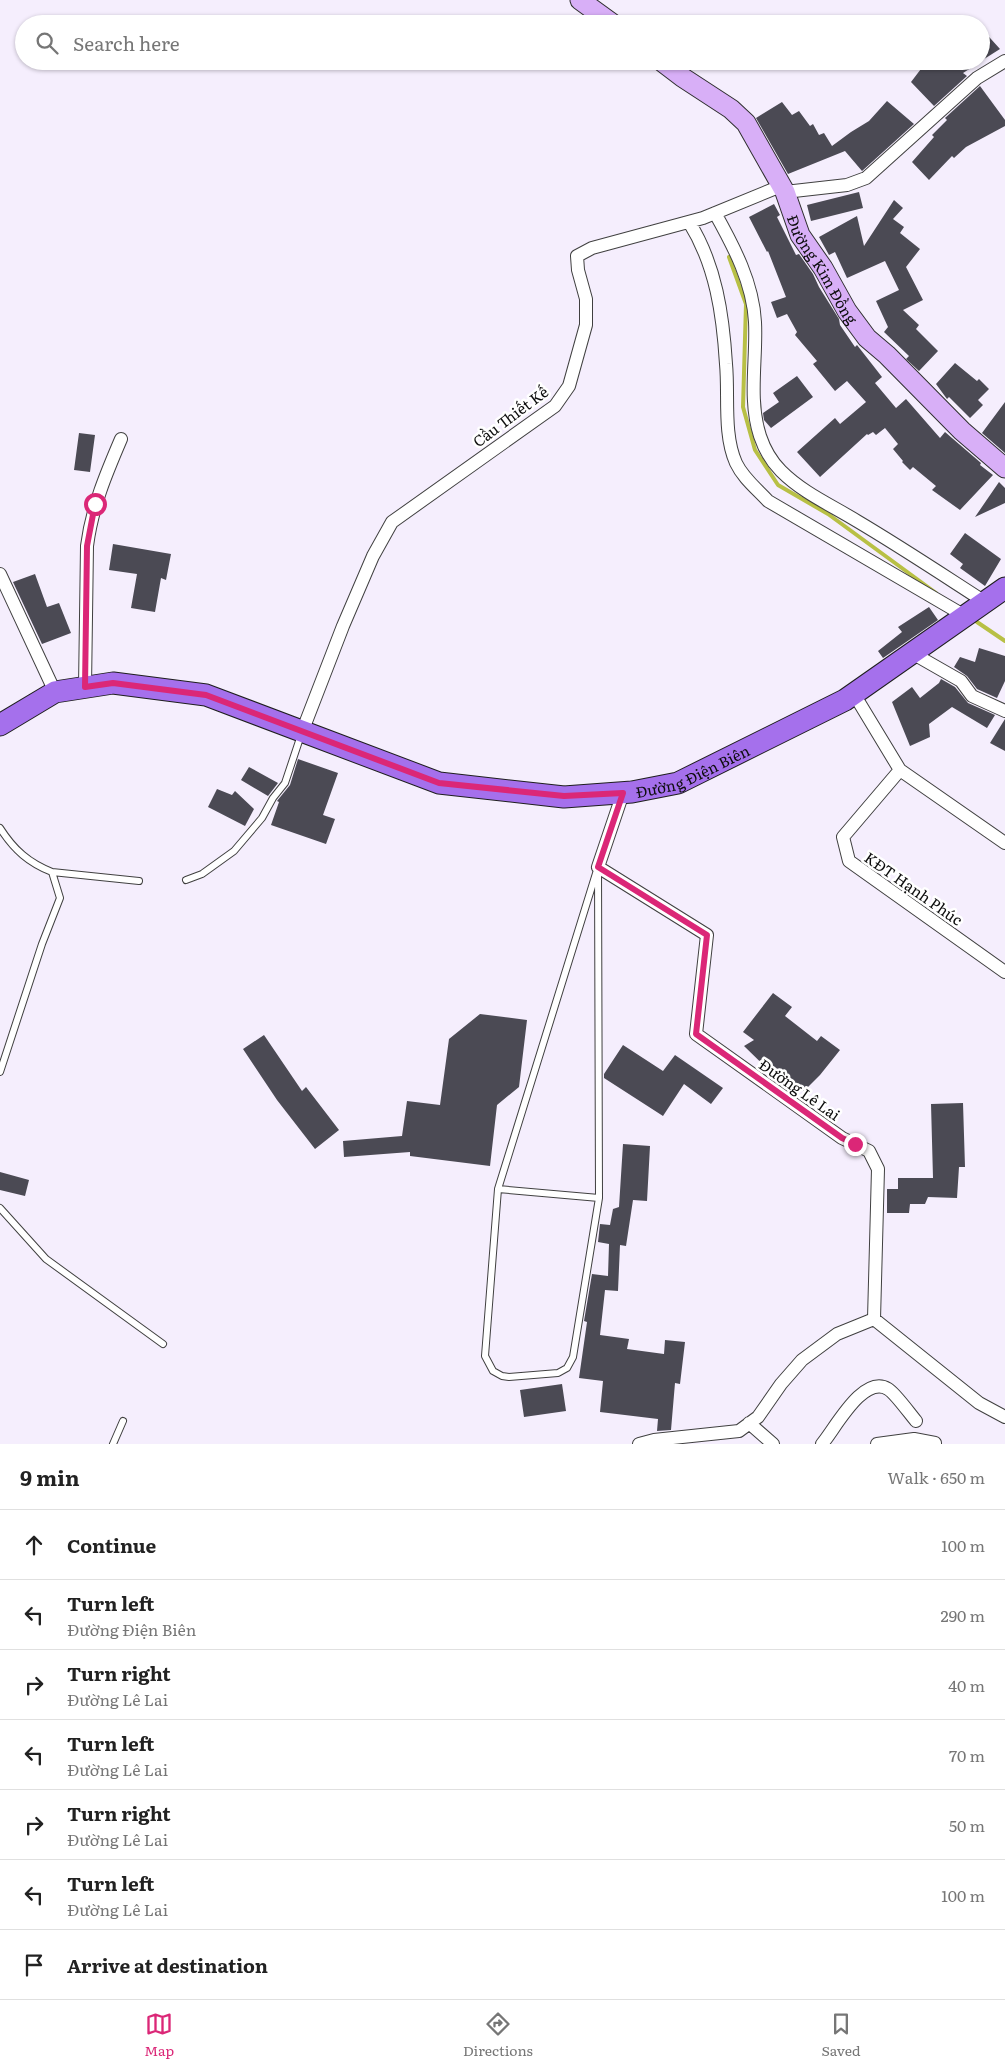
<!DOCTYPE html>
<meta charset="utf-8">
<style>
:root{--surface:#fff;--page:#f2f2f2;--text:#222;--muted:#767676;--line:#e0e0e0;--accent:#db2777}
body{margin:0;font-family:Literata,serif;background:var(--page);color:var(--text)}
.stop{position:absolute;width:15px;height:15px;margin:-11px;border:4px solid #db2777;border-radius:50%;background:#fff}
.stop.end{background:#db2777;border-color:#fff;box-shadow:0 1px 5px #0008}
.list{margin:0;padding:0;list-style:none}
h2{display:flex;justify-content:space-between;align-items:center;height:65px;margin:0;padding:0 20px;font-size:21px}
h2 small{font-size:16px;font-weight:400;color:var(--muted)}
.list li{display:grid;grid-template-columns:32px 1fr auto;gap:15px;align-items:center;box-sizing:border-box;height:70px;padding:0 20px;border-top:1px solid var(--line)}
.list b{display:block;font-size:19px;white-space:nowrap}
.list p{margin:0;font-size:16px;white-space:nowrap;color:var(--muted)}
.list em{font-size:16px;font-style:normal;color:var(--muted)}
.icon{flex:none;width:28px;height:28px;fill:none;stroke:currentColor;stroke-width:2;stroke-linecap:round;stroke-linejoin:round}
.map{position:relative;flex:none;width:1005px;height:1444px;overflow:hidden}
.search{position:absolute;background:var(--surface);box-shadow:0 1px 4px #0004;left:15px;right:15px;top:15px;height:55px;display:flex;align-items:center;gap:12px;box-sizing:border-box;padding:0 18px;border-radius:28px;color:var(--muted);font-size:19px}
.sheet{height:555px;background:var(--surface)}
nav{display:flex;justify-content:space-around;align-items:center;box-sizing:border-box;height:70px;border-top:1px solid var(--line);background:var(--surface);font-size:14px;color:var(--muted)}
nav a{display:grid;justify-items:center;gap:2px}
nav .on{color:var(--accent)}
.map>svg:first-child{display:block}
</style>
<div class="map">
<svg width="1005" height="1444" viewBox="0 0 1005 1444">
<rect width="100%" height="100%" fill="#f5eefd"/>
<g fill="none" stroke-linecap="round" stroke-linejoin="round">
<path stroke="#b8c045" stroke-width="4" d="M729 257 746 304 743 407 755 450 778 485 828 514 936 593
M977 622 1005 641"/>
</g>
<path fill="#4b4a54" d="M981 28 1000 49 981 61Z
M927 61H982L963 73 967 76 934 106 911 82Z
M980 86 1005 120V126L966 147 954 158 952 156 929 180 912 162 934 137 932 135 947 120 945 118Z
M887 101 914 124 862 171 845 151 788 174 756 118 782 102 792 115 799 111 810 126 813 124 819 135 824 133 832 146 851 132 869 121Z
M859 192 863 208 811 221 807 205Z
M894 200 903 208 893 219 904 227 900 233 920 249 906 267 923 300 903 310 919 325 916 329 938 351 919 371 906 359 909 356 884 332 888 327 876 301 899 290 885 261 847 278 835 252 829 255 819 237 857 216 864 246Z
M774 204 780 215 777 217 796 255 799 254 813 274 819 287 839 319 840 325 855 347 857 345 882 377 875 383 896 408 906 399 940 438 945 432 981 463 980 465 993 475 960 510 932 490 936 486 913 467 910 470 902 462 903 461 893 449 898 444 885 428 876 435 873 432 868 435 867 434 820 477 797 452 835 418 840 424 866 402 847 381 835 391 813 364 817 361 795 335 797 332 787 314 777 318 771 302 786 297 768 251 767 252 749 217Z
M955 363 977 381 979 379 989 389 978 400 983 405 970 418 949 397 947 399 936 384Z
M797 376 813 397 771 428 764 420 763 413 779 402 773 393Z
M1005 402V453L982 433Z
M79 433 95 435 90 472 74 470Z
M999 482 1005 488V503L975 517Z
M965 533 1001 559 985 586 960 568 963 564 950 554Z
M113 544 171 554 166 580 161 578 155 612 131 608 137 574 109 570Z
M35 574 47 607 59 603 71 633 42 644 13 582Z
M929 607 938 620 883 658 878 651 902 632 898 627Z
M979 648 1005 656V681L997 698 977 689 967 676 954 667 960 657 975 662Z
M941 679 955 687 968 703 995 715 987 728 952 707 929 724 930 737 910 746 892 702 912 687 920 698 939 683Z
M1005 719V751L990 743Z
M298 759 338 773 323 815 335 819 326 844 271 825 279 802 277 801 290 785Z
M249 767 278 783 268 796 241 780Z
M217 789 232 795 235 791 254 809 245 826 208 807Z
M773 993 792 1007 785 1016 817 1041 821 1036 840 1050 820 1075 804 1091 798 1086 792 1092 789 1090 744 1046 754 1040 743 1032Z
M480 1014 527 1020 519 1087 497 1105 490 1166 410 1156V1152L344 1157 343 1141 402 1136 407 1101 440 1105 449 1039Z
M264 1035 302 1091 306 1087 339 1130 315 1149 277 1100 243 1049Z
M623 1045 663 1071 675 1055 723 1088 711 1104 684 1084 663 1116 604 1078V1074Z
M963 1103 965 1167H959L957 1198 928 1197 925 1204H910L909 1213H887V1189H898V1178H933L931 1104Z
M623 1144 650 1146 647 1201 633 1200 626 1246 620 1245 618 1291 605 1290 600 1335 629 1339 627 1349 664 1354 665 1340 685 1342 680 1384 675 1383 671 1430 657 1431 658 1419 600 1412 603 1381 579 1378 587 1322 584 1321 592 1274 608 1276 609 1244 598 1242 600 1224 610 1225 613 1209 619 1207Z
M0 1172 29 1180 25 1196 0 1190Z
M562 1384 566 1411 524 1417 520 1390Z"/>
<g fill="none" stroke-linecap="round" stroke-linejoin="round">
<g stroke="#404040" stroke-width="8">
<path id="lane" d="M0 828C14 850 29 863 52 872L60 898 42 944 0 1072
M598 867 599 1198 573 1357 567 1368 558 1373 509 1377 502 1376 493 1371 485 1356 498 1189Z
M52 872 139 881
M186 880 202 874 234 851 262 818 273 798 285 783 301 735
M498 1189 599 1198
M0 1208 46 1259 163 1344
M113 1444 123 1421"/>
</g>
<g stroke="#404040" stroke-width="14">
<path id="street" d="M785 192 847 185 866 178 977 78 1005 61
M715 213C734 247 753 283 755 322 757 359 748 399 760 436 764 448 772 462 781 471 803 493 831 505 857 521 901 547 943 575 985 602
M689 222C716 265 723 315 726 364 729 395 723 434 736 463 743 478 757 489 768 501L965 616
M0 574 55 692
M912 653 961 681 972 696 1005 711
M85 687 87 546C92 507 106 474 121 439
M854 694 900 770 1005 843
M302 732 343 626 373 556 392 522 555 406 569 386 586 325V299L578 270 577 256 592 248 703 218 781 186
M900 770 843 837 849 861 1005 972
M623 793 598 867 707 935 696 1034 842 1138 869 1151 878 1169 874 1319 837 1334 802 1360 781 1384 758 1417 739 1431 654 1440 639 1444
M874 1319 979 1403 1005 1417
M749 1423 773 1444
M822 1444C835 1429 863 1374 888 1389 895 1393 910 1414 916 1421
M877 1444 914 1439 935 1443"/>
</g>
<g stroke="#2f2f2f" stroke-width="21">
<g id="secondary">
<path d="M580 0 613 24"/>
<path id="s1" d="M661 61 682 77 731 109 746 123 785 192 800 235 823 268 847 311 867 338 887 355 962 431 1005 468"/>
</g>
</g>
<g stroke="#1e1e1e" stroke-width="23">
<g id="primary">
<path id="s2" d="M0 725 55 692 113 683 206 695 439 783 564 797 632 792 678 783 845 700 1005 588"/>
</g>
</g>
<use href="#lane" stroke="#fff" stroke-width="6"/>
<use href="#street" stroke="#fff" stroke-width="12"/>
<use href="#secondary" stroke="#d8aff7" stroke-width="19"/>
<use href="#primary" stroke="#a570ec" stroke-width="21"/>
</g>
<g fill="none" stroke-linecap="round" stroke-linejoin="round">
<path stroke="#db2777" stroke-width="6" d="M95 504 87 546 85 687 113 683 206 695 439 783 564 796 623 793 598 867 707 935 696 1034 842 1138 855 1144"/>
</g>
<g text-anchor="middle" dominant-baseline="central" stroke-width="5" stroke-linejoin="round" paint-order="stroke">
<g font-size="15" fill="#0d0d0d" stroke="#fff">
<text stroke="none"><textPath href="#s1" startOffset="271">Đường Kim Đồng</textPath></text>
<text transform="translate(510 416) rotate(-37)">Cầu Thiết Kế</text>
<text stroke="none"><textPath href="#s2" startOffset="724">Đường Điện Biên</textPath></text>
<text transform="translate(914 888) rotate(35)">KĐT Hạnh Phúc</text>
<text transform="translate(800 1089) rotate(35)">Đường Lê Lai</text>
</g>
</g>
</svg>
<div class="stop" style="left:95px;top:504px"></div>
<div class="stop end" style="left:855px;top:1144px"></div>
<div class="search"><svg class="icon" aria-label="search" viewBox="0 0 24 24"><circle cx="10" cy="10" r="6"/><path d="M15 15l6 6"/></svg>Search here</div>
</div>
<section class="sheet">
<h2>9 min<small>Walk · 650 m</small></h2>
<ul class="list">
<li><svg class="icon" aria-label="ahead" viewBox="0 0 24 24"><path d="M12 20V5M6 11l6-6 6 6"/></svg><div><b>Continue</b></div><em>100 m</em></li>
<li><svg class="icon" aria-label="left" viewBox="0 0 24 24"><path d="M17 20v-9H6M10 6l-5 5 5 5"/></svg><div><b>Turn left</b><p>Đường Điện Biên</p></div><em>290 m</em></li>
<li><svg class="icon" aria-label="right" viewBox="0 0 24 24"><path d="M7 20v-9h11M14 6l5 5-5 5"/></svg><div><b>Turn right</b><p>Đường Lê Lai</p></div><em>40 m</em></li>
<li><svg class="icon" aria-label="left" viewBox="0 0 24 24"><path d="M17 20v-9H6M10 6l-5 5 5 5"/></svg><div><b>Turn left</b><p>Đường Lê Lai</p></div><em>70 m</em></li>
<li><svg class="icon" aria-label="right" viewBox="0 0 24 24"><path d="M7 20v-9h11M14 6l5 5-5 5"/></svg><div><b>Turn right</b><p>Đường Lê Lai</p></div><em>50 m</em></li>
<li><svg class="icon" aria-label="left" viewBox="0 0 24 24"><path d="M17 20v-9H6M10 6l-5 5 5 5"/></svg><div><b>Turn left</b><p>Đường Lê Lai</p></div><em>100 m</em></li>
<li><svg class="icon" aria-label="arrive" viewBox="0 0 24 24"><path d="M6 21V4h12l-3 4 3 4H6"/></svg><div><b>Arrive at destination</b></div></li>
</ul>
</section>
<nav>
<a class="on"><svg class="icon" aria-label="map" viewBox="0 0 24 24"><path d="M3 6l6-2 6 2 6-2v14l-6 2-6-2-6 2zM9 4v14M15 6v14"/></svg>Map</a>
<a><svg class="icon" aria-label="directions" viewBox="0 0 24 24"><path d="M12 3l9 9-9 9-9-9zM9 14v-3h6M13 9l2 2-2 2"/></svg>Directions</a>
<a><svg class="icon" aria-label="saved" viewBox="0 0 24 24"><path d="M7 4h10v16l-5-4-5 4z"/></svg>Saved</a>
</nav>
